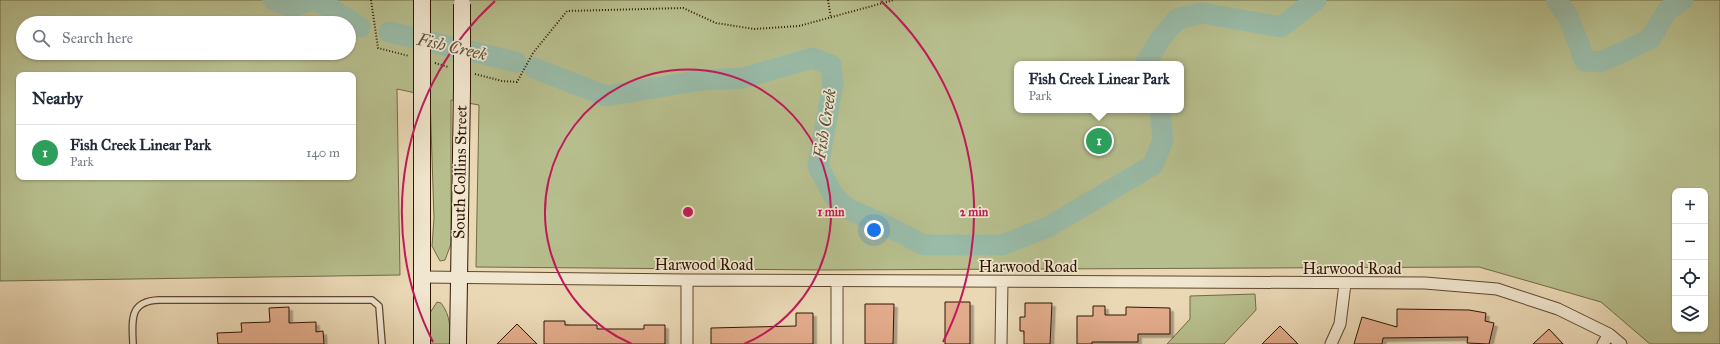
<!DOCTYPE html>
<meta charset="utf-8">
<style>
:root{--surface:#fff;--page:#f6f6f7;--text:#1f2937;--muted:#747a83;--line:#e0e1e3;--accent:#db2777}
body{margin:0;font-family:"IM FELL Great Primer",serif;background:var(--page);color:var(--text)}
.controls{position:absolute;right:12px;bottom:12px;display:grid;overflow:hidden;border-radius:8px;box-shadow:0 1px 3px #0004}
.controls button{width:36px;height:36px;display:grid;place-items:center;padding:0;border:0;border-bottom:1px solid var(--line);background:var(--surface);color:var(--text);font:20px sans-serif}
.you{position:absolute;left:874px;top:230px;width:14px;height:14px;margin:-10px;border:3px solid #fff;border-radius:50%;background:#1a73e8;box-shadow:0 0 0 6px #1a73e833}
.badge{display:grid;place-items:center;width:26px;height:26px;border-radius:50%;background:var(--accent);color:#fff;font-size:13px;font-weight:700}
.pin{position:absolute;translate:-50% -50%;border:2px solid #fff;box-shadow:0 1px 4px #0006}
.popup{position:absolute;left:1014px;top:61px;width:170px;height:52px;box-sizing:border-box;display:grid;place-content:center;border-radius:8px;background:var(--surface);filter:drop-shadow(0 1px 3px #0005);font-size:13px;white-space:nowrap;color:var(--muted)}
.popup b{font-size:15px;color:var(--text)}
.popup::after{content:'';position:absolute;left:50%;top:100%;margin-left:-8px;border:8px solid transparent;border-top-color:var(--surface)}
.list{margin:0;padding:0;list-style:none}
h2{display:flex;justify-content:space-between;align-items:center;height:52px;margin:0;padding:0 16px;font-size:17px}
h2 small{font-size:13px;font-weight:400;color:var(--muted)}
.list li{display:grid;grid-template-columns:26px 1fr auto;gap:12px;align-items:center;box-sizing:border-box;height:56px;padding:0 16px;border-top:1px solid var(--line)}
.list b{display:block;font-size:15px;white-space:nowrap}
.list p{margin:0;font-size:13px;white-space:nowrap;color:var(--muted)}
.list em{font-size:13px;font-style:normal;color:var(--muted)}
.icon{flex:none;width:22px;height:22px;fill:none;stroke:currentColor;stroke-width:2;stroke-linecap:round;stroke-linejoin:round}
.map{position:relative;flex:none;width:1720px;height:344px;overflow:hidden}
.search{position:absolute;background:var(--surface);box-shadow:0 1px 3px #0004;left:16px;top:16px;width:340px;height:44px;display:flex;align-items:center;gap:10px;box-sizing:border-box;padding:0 14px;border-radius:22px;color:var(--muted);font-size:15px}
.panel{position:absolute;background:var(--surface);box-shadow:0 1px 3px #0004;left:16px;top:72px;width:340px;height:108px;border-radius:8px}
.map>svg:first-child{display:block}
</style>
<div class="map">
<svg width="1720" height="344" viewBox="0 0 1720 344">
<defs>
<filter id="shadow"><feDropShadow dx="3.5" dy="3.5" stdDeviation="0" flood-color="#0004"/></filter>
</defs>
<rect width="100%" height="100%" fill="#ead8b5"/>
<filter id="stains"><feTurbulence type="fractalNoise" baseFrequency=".005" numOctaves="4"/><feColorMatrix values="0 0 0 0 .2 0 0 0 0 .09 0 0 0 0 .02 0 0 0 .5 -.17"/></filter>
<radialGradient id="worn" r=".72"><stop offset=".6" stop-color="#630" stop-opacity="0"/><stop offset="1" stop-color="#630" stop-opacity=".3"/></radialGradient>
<path fill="#b7be8d" stroke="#736a46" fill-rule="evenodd" d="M0 0H1720V344H1650L1601 302 1479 267 823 270 476 267 479 105 451 100V244L445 260 440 261 432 246 434 218 430 96 397 89 400 275 0 281ZM23 23H349V53H23ZM1017 64H1181V110H1017ZM19 75H353V177H19ZM1675 191H1705V329H1675Z
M1255 294 1256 310 1224 344H1167L1190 319V296Z
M437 302 441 303C451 316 450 328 450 344H426V319Z"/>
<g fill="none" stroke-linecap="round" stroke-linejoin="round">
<path stroke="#99bba8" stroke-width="21" d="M273 0 293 7 311 0
M314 0 327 6 360 27
M1556 0 1569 18 1585 61 1601 62 1650 39 1668 10 1683 0
M389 32 516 62
M1145 64 1161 38 1177 19 1202 13 1281 27 1316 0
M534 68 606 96 702 80 743 78 812 58 831 65 833 84 818 166 833 195 848 209 883 224 924 245H1002L1048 227 1153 165 1163 140 1160 110"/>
</g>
<path fill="#e2ac8c" stroke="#2f1700" filter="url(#shadow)" d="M945 302H970V344H945Z
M1025 303H1052L1050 344H1024V331H1020V317H1025Z
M865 304H894L893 344H865Z
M1093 306H1105V315H1126V307L1170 308V334H1138V342H1092V344H1077V316H1093Z
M289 307V323L316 322V332L323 331 324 344H218L217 333 242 332 241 323 270 322 269 308Z
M1397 309 1469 310 1486 313 1485 321 1494 323 1489 344 1467 343 1468 337 1383 338 1382 344H1354L1362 317 1397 327Z
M796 313H813V344H711V328L796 326Z
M544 321H565V325H597V329H644V325H665V344H544Z
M517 324 537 344H497Z
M1280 326 1298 344H1262Z
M1549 329 1563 344H1533Z"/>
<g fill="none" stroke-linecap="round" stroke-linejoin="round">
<g stroke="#5e472d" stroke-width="8">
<path id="service" d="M133 344C132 320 129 301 159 300H372L379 306 382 344"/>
</g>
<g stroke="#5e472d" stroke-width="13">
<path id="minor" d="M422 277 687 280 1425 283 1497 289 1558 309 1609 334 1621 344
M687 280V344
M837 281V344
M1001 344 1002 282
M1331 344 1340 324 1345 284
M1603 344 1609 334"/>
</g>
<g stroke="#2f1700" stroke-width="18">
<path id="secondary" d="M422 344V81
M458 344 462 89"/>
</g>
<path stroke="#2f1700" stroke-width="2" stroke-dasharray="1 2" stroke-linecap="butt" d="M371 0 378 48 409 56
M828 0 831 18
M435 63 448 67
M475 74 502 81 517 82 533 53 567 11 683 8 716 23 754 29 799 26 894 0"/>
<use href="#service" stroke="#f1e6cf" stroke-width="5.5"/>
<use href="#minor" stroke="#f1e6cf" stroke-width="11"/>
<use href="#secondary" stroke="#f1e6cf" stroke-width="16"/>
<g stroke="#2f1700" stroke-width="18" stroke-linecap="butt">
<path id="secondary-bridge" d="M422 81V0
M462 89V4"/>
</g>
<use href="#secondary-bridge" stroke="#f1e6cf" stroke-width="16"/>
</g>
<g fill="none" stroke="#c2185b" stroke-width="2">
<path d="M632 344A143 143 0 1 1 744 344"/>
<path d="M433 342A286 286 0 0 1 495 1M881 1A286 286 0 0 1 943 342"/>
</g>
<g text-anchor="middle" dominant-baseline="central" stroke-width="3.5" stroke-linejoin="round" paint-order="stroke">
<g font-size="16" fill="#2f1700" stroke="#f1e6cf">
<text transform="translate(460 172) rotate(-89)">South Collins Street</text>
<text x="704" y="264">Harwood Road</text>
<text x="1028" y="266">Harwood Road</text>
<text x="1352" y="268">Harwood Road</text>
</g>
<g font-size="17" font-style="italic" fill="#54503b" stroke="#f1e6cf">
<text transform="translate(452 47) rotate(13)">Fish Creek</text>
<text transform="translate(825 124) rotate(-81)">Fish Creek</text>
</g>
</g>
<circle cx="688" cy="212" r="6" fill="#c2185b" stroke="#f1e6cf" stroke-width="2"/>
<g font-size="12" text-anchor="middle" font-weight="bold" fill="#c2185b" stroke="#f1e6cf" stroke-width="3.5" stroke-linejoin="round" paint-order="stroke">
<text x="831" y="216">1 min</text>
<text x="974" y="216">2 min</text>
</g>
<rect width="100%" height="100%" filter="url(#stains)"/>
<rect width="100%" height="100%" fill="url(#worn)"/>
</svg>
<div class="controls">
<button>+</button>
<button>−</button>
<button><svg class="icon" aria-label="locate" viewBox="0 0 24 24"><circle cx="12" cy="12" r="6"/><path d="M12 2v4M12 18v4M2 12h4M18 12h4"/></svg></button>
<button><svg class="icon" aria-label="layers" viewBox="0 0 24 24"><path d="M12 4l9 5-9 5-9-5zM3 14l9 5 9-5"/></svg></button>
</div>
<div class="you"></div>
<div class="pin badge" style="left:1099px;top:141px;background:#2e9e5b">1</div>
<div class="popup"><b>Fish Creek Linear Park</b>Park</div>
<div class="search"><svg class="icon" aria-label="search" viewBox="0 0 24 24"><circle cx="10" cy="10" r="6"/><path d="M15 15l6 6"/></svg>Search here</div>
<section class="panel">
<h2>Nearby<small></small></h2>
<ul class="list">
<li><span class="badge" style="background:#2e9e5b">1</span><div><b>Fish Creek Linear Park</b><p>Park</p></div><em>140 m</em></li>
</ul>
</section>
</div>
